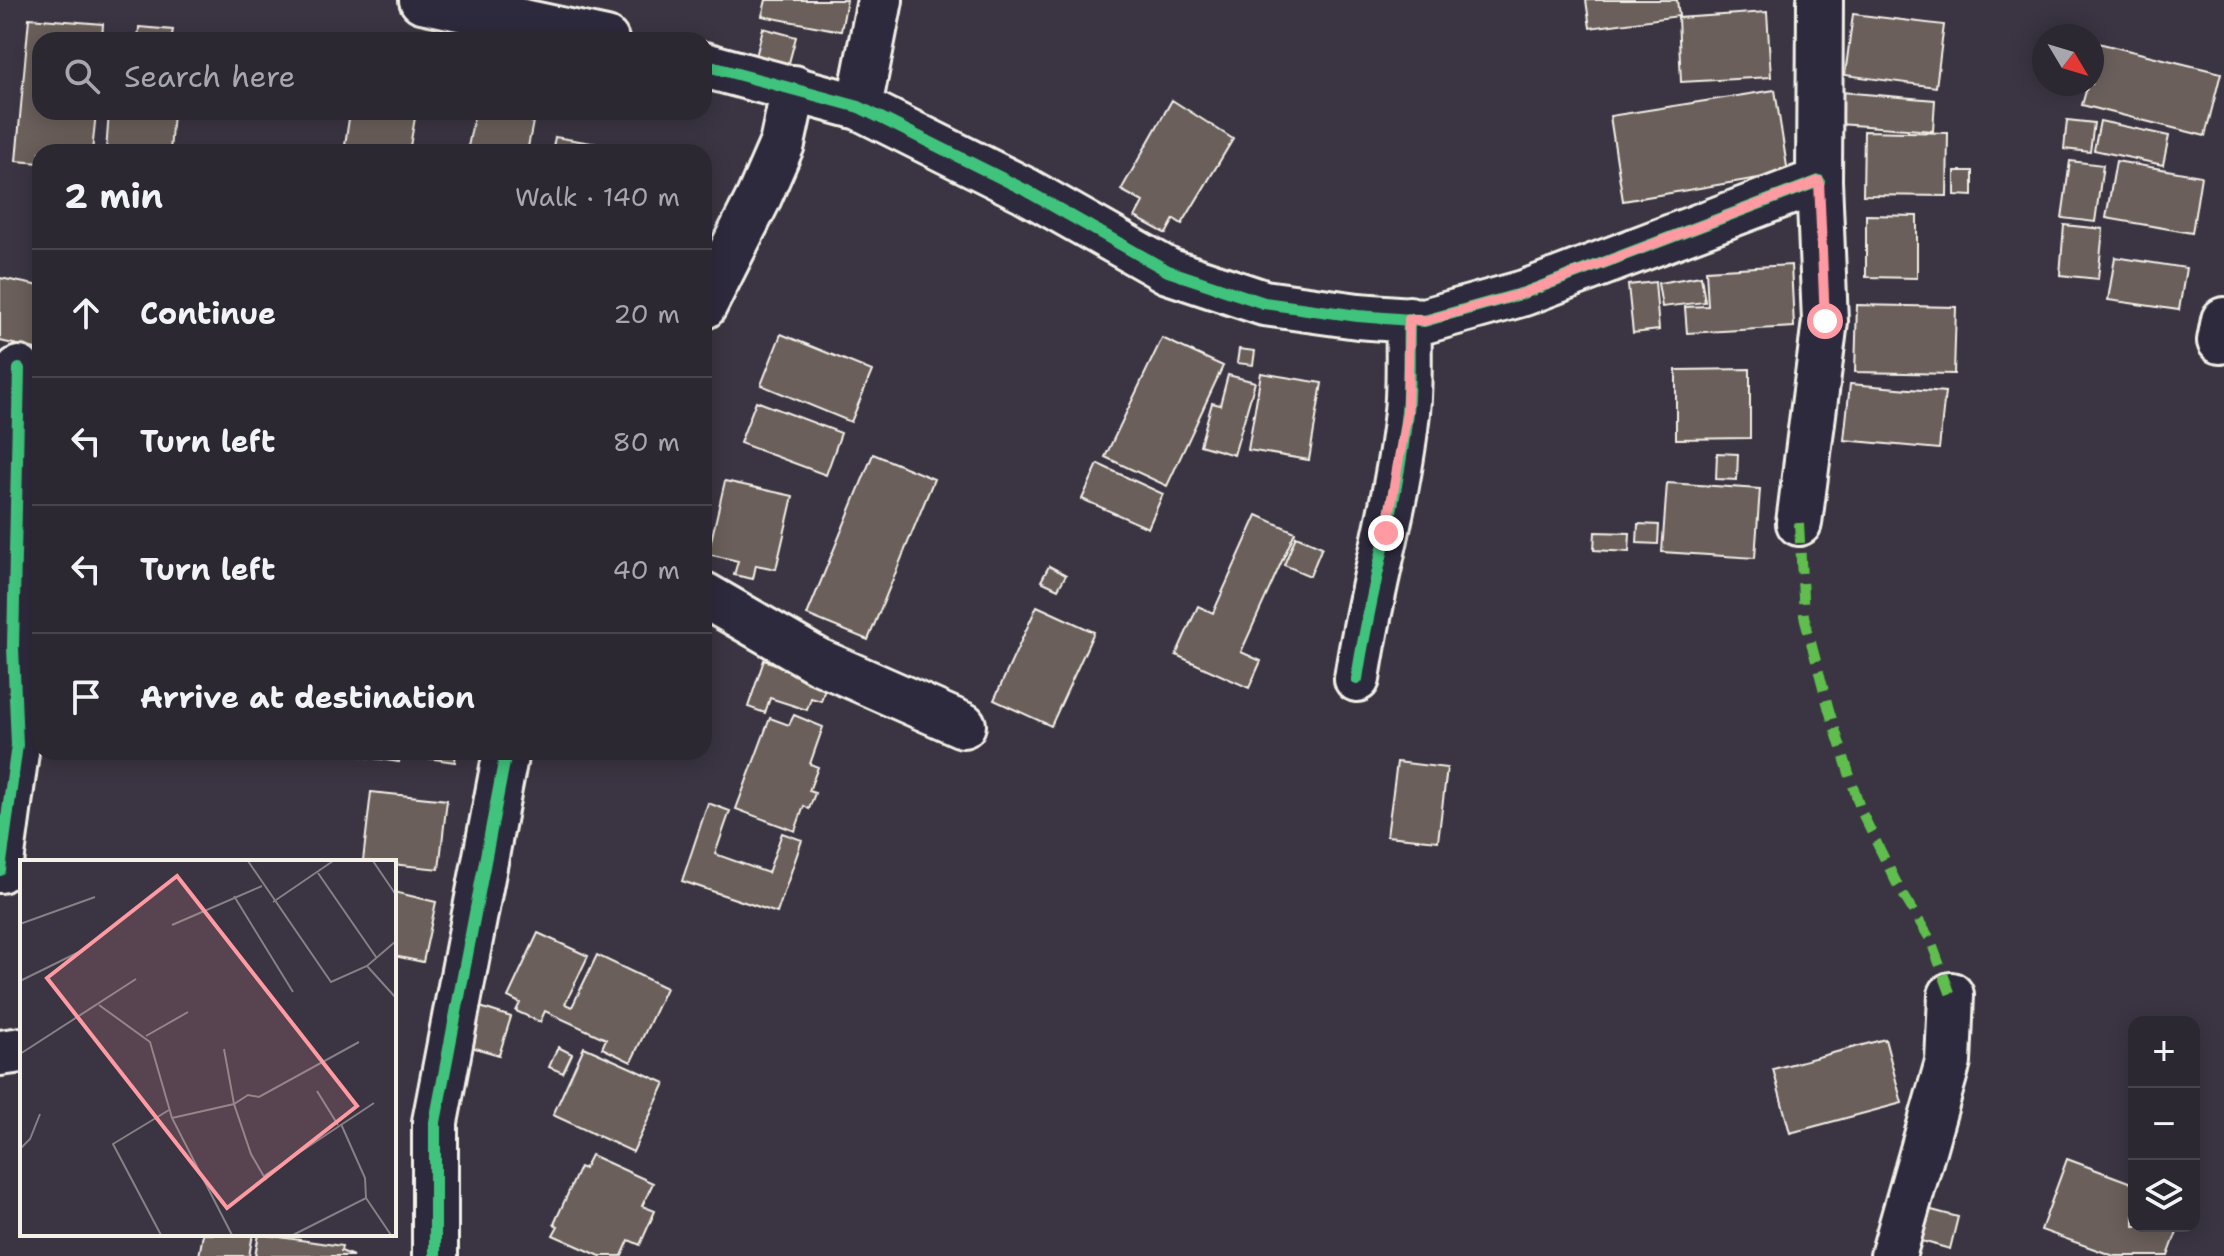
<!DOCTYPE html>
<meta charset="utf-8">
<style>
:root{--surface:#2c2832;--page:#38343e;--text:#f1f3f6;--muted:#a6a6ac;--line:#48444d}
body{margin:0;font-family:"Shantell Sans",sans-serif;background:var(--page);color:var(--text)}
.controls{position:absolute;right:24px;bottom:24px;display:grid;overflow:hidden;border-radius:16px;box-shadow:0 4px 20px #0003}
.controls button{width:72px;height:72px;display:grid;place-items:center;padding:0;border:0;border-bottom:2px solid var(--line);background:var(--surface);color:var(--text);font:40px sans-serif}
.compass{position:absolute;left:2032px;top:24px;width:72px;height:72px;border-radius:50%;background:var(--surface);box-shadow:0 4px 20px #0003;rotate:128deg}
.stop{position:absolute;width:24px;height:24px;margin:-18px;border:6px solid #ff9aa2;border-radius:50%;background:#fff}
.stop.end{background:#ff9aa2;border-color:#fff;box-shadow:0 2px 8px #0008}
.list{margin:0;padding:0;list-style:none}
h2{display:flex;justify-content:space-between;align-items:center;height:104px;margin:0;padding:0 32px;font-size:34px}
h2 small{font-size:26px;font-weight:400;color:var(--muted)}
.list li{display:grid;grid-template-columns:52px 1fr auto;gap:24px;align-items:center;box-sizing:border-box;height:128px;padding:0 32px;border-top:2px solid var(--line)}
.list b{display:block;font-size:30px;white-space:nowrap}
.list em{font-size:26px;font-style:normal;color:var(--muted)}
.icon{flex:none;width:44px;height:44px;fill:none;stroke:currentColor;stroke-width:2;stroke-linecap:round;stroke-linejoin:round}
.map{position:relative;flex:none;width:2224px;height:1256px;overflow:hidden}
.search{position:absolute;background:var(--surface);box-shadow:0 4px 20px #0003;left:32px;top:32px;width:680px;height:88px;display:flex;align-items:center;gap:20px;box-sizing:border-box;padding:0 28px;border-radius:24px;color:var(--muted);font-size:30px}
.panel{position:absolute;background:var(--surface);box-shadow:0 4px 20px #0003;left:32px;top:144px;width:680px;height:616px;border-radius:24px}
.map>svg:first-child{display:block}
</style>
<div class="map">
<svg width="2224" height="1256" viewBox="0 0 2224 1256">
<rect width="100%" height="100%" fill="#3b3543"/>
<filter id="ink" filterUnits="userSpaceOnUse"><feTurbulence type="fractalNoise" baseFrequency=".0125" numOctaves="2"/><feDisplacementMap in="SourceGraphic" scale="16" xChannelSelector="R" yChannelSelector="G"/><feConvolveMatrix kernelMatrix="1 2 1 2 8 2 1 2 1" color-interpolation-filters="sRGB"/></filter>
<g filter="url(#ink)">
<path fill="#6b5f5a" stroke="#f4f1e8" stroke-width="2" d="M766 0H847L841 31 762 16Z
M1586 0H1677L1679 16 1590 28Z
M1767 12 1771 77 1681 82 1678 18Z
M1853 14 1944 25 1936 87 1845 75Z
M29 18 103 24 102 40H40V112H96L92 152H40V163L16 161Z
M139 27 173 30 171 40H115L116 37 138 39Z
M763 28 796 37 787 70 755 61Z
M2098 43 2221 73 2205 136 2082 105 2088 84H2092Z
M1775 90 1788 173 1623 201 1610 116Z
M1841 92 1935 100 1933 131 1839 124Z
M1172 100 1233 139 1182 224 1174 219 1166 234 1135 217 1143 202 1121 190Z
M109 112H173L170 152H106Z
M350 112H416L409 152H344Z
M475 112H535L527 152H467Z
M2067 120 2094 123 2090 152 2064 149Z
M2100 121 2169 136 2163 165 2094 150Z
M1864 131 1948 133 1947 196 1863 195Z
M555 137 622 148 621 152H552Z
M2070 161 2103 165 2095 222 2062 218Z
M2116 161 2201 176 2192 233 2106 218Z
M1955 171H1973V196L1955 195Z
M1866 215 1917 216V278L1866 277Z
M2064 225 2103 229 2098 279 2060 275Z
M2115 257 2186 268 2179 310 2108 300Z
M1791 265 1794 327 1687 333 1685 307 1708 306 1706 270Z
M1701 276 1705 302 1662 307 1658 283Z
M0 278 40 286V350L0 341Z
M1655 282 1659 330 1633 333 1628 285Z
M1857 305 1956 307 1954 374 1855 372Z
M781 334 872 371 851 422 761 385Z
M1162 338 1223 366 1167 486 1105 457Z
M1239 349 1255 351 1253 365 1237 363Z
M1750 369V438L1676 439V370Z
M1261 373 1322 383 1309 460 1248 450Z
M1228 375 1255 382 1234 455 1200 445 1212 403 1220 405Z
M1850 384 1945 392 1939 449 1844 440Z
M756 401 841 433 826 475 740 443Z
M1717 453 1738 454 1737 480 1716 479Z
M873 454 934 479 868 640 807 615Z
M1098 464 1163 494 1148 528 1082 499Z
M725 481 793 496 776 569 756 565 753 579 734 575 738 561 708 554Z
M1667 483 1760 489 1755 558 1662 552Z
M1257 515 1295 532 1241 652 1261 661 1249 688 1176 655 1198 606 1213 613Z
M1638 524 1659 525 1658 544 1637 543Z
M1595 532 1630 533 1629 552 1594 550Z
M1296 536 1322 547 1310 576 1284 565Z
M1049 566 1066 575 1058 589 1041 581Z
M1037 606 1094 632 1051 726 994 700Z
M764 660 827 682 821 701 811 698 807 710 770 698 765 713 748 707Z
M794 715 823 727 810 764 818 767 809 791 815 793 809 809 804 806 795 831 736 809 770 718 789 725Z
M361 752H400L399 762 360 756Z
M406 752H456L455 762 406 755Z
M1397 762 1447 768 1438 841 1387 836Z
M371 792 447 800 439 869 363 861Z
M708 803 730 811 715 854 768 873 782 833 802 840 777 913 682 881Z
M394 892 436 902 423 962 394 956Z
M538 933 588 956 565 1004 572 1007 597 955 666 988 631 1062 602 1048 606 1039 545 1011 540 1022 516 1011 520 1003 508 997Z
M477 1006 511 1017 499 1055 465 1045Z
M1885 1039 1902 1103 1790 1133 1773 1069Z
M558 1047 572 1054 563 1073 549 1067Z
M584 1047 665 1083 633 1152 553 1115Z
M591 1155 653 1183 642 1206 655 1211 640 1245 629 1240 622 1256H600L553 1235 558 1226 554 1224 580 1167 584 1169Z
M2067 1159 2134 1184V1226H2179L2168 1256H2114L2041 1230Z
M1924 1208 1958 1217 1950 1249 1915 1239Z
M203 1234H253L249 1256H199Z
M259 1234 342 1246 341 1251 353 1256H255Z"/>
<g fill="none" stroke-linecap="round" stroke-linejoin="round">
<g stroke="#f4f1e8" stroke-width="50">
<path id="minor" d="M422 0 606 40
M704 65 859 107 1025 190 1168 271 1264 303 1358 316 1424 321 1524 293 1819 181
M859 107 880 0
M704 306 758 199 782 144 794 88
M2220 341 2224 320
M1799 523 1825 321 1819 181 1820 0
M704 595 818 661 963 725
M1357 679C1370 589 1398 502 1407 412 1410 382 1408 350 1409 319
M0 870 17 745 13 647 19 369
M0 1053 22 1050
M435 1256V1122L506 752
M1893 1256 1948 1062 1951 995"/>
</g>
<use href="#minor" stroke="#2f2a3d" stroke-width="44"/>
<path stroke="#5fbe4e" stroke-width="10" stroke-dasharray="20 10" stroke-linecap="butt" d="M1799 523 1804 616 1829 710 1861 811 1897 884 1930 939 1951 995"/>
<g stroke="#2f2a3d" stroke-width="17">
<path id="cycleway" d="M704 65 859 107 1025 190 1168 271 1264 303 1358 316 1424 321 1524 293 1819 181
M1357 679C1370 589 1398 502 1407 412 1410 382 1408 350 1409 319
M0 870 17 745 13 647 19 369
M435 1256V1122L506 752"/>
</g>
<use href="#cycleway" stroke="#40c37c" stroke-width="12"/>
</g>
</g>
<g fill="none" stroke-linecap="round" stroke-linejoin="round" filter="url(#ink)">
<path stroke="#ff9aa2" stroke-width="10" d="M1386 533 1407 412 1409 319 1424 321 1524 293 1819 181 1825 321"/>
</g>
<g transform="translate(20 860)">
<rect width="376" height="376" fill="#3b3543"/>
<path fill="none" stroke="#858085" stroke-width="2" d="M228 1 311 122 347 106 376 81M353 1 376 35M298 13 356 97M214 36 273 132M253 42 313 1M0 64 75 37M152 65 242 26M347 106 376 138M0 121 63 90M79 145 130 182 152 258 212 375M126 176 168 152M204 189 214 244 231 294 246 320M0 194 116 119M297 231 318 265M152 258 214 244 228 235 239 237 339 182M321 264 345 318 346 338M0 289 10 279 20 254M244 316 354 243M141 375 93 284 149 250M273 375 346 338 371 375"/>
<path fill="#ff9aa2" fill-opacity="0.15" stroke="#ff9aa2" stroke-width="4" d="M157 16 337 246 207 348 27 118Z"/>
<rect width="376" height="376" fill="none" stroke="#f4f1e8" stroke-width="4"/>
</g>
</svg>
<div class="controls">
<button>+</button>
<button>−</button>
<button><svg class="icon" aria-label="layers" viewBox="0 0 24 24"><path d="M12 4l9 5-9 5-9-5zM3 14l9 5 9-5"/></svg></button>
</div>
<svg class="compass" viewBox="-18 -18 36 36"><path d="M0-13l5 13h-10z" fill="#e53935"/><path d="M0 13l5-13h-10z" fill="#a6a6ac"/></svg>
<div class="stop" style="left:1825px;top:321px"></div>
<div class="stop end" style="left:1386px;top:533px"></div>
<div class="search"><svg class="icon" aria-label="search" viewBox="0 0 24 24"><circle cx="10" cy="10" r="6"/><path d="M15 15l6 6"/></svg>Search here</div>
<section class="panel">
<h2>2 min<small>Walk · 140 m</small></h2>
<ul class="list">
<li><svg class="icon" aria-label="ahead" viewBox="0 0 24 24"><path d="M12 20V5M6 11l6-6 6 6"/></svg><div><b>Continue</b></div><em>20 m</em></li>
<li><svg class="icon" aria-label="left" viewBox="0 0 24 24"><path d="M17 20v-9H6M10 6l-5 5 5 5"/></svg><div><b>Turn left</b></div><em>80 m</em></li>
<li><svg class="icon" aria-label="left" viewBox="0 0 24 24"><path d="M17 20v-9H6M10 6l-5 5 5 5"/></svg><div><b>Turn left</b></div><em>40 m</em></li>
<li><svg class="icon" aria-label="arrive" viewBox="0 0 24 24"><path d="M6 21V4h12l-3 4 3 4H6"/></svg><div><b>Arrive at destination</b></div></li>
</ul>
</section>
</div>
